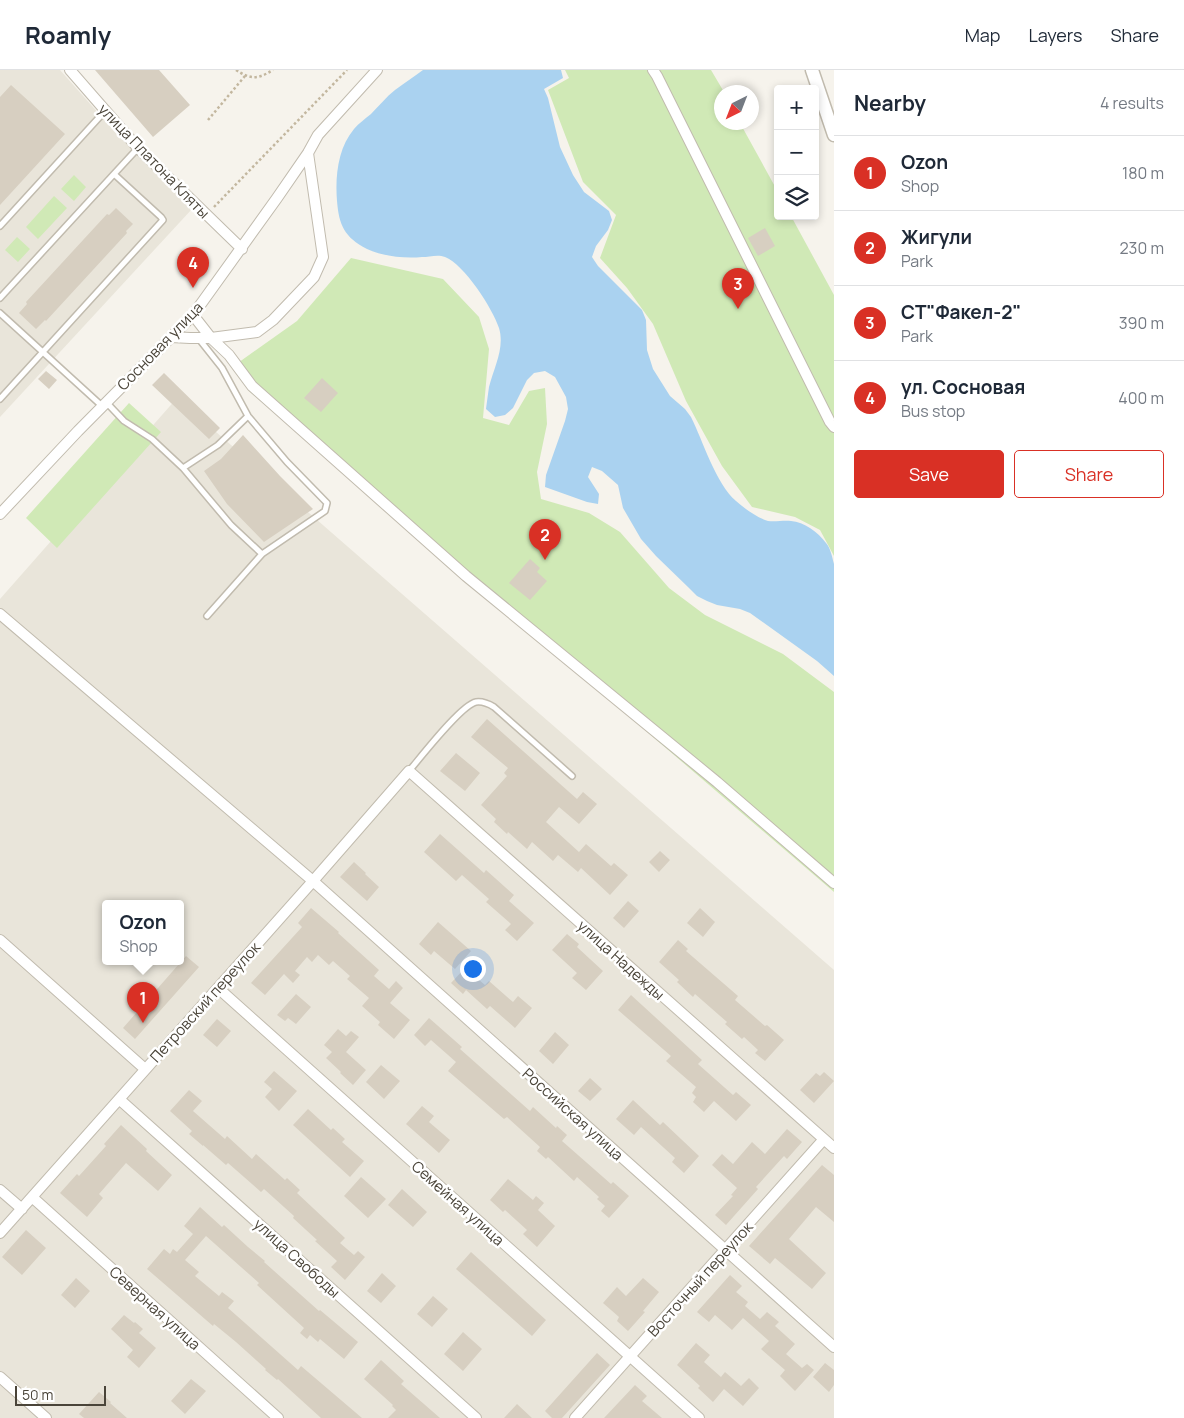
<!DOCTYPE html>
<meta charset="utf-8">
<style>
:root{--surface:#fff;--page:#f2f2f3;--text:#1f2937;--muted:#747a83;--line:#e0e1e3;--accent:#d93025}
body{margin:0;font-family:Manrope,sans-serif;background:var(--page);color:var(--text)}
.controls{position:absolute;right:15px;top:15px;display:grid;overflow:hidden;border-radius:5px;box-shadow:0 2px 8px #0003}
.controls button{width:45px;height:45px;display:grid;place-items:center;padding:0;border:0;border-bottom:1px solid var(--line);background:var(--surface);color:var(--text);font:25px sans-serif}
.compass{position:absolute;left:714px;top:15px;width:45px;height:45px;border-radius:50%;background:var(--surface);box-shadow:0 2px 8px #0003;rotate:222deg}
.scale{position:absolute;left:15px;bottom:12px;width:91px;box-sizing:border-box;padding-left:5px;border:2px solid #4a4439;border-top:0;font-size:14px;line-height:18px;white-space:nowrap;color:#4a4439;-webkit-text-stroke:4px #fff;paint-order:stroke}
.you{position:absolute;left:472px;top:898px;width:18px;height:18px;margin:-12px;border:4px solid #fff;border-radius:50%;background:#1a73e8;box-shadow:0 0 0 8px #1a73e833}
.badge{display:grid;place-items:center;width:32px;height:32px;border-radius:50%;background:var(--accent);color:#fff;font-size:16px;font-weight:700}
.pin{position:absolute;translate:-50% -41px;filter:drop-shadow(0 1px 2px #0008)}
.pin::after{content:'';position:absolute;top:26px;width:18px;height:15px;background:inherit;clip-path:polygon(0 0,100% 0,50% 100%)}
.popup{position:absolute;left:102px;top:830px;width:82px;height:65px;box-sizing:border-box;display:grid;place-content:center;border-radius:5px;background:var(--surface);filter:drop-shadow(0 1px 4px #0005);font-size:16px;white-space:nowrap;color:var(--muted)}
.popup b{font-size:19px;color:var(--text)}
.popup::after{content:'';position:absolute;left:50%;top:100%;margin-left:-10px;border:10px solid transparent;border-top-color:var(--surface)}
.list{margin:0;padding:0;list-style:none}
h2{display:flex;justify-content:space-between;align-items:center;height:65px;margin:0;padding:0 20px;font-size:21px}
h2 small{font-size:16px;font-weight:400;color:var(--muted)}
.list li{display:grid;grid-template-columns:32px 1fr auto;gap:15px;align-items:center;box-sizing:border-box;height:75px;padding:0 20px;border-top:1px solid var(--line)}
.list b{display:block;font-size:19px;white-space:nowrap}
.list p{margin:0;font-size:16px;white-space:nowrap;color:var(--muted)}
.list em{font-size:16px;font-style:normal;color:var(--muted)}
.actions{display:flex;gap:10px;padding:15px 20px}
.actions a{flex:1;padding:11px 0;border:1px solid var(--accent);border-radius:5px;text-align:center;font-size:18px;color:var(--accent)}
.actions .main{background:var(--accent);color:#fff}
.icon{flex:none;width:28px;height:28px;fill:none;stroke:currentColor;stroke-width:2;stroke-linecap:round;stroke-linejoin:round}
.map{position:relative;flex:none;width:834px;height:1348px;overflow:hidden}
header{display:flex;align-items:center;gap:30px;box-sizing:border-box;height:70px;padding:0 25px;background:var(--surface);border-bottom:1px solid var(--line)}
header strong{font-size:24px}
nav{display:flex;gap:28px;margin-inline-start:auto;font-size:18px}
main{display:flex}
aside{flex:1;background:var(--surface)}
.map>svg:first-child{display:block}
</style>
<header>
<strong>Roamly</strong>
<nav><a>Map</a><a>Layers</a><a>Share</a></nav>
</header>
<main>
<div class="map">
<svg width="834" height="1348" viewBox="0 0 834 1348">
<rect width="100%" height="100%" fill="#f6f3ec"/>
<path fill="#e9e5da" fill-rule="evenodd" d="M0 0H60L116 63 192 139 0 347Z
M177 328 834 900V1348H0V529ZM106 834H180V892H106Z"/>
<path fill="#d0e9b6" d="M565 0H711L724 22H722V52L740 53 778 122V146H791L834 225V486L820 460 795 447 752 437 722 396 686 331 653 254 627 218 600 188 616 145 583 112 548 20 569 8Z
M74 105 86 117 74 131 61 119Z
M54 126 67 138 38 169 26 157Z
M17 167 30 179 18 192 5 180Z
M351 188 443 209 479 247 489 279 483 348 509 355 529 321 545 318 547 354 537 402 541 429 589 443 620 462 669 518 705 545 783 584 834 622V822L249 321 235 295 297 251Z
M129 333 161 362 57 478 26 448Z"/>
<path fill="#aad2f0" d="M423 0H561L563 8 544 19 548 28 560 77 573 105 584 122 609 141 612 150 608 160 596 176 592 187 598 196 642 240 646 250 647 280 653 299 670 326 685 339 691 347C703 371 716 414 736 431 745 439 756 447 768 451 776 452 784 450 791 451 804 452 818 462 826 473 831 479 832 487 834 494V606L817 591 750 543 740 539 717 535 707 531 697 526 689 518 656 486 641 469 623 438 618 415 602 401 592 397 588 407 599 424 598 434 587 432 545 417 546 405 565 351 568 339 566 327 555 307 545 301 534 303 527 310 513 338 505 345 495 347 486 339C487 331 488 324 489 317 494 297 505 278 499 258 493 239 464 194 445 187 438 184 429 187 422 187 405 189 382 186 367 179 344 167 339 155 337 131 335 106 338 78 354 59 359 53 365 49 371 44 379 36 386 27 395 20 404 13 414 7 423 0Z"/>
<path fill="#d7cfc1" d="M95 0H159L190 35 153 67Z
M11 15 65 64 0 135V27Z
M116 138 133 154 126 161 127 163 46 251 45 250 36 259 19 243 27 234 26 232 107 144 109 145Z
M765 158 775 176 758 186 748 168Z
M46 301 57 310 49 319 38 309Z
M164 303 220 358 209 369 152 315Z
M322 308 338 323 321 342 304 328Z
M243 365 280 406 313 439 264 472 227 434 204 401 221 389Z
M530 489 540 498 537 502 547 511 530 530 509 513Z
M487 649 577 729 583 722 597 734 579 754 559 737 546 752 579 782 586 774 611 796 614 793 628 805 610 825 581 798 578 802 558 785 553 791 532 772 527 779 508 762 507 764 494 752 496 749 481 735 507 706 504 703 508 698 471 667Z
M456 683 480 703 465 721 440 701Z
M440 764 484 803 486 800 514 825 509 831 534 853 517 871 505 860 511 854 486 832 489 829 462 805 456 811 424 782Z
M660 781 670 790 659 802 649 792Z
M354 792 366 803 365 804 379 817 367 831 340 807Z
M628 831 639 841 624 858 613 848Z
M311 838 339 862 338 863 379 900 374 906 389 919 396 911 403 918 390 933 410 950 394 969 378 955 380 952 362 936 369 928 347 909 350 906 333 891 329 895 318 885 312 892 307 887 295 901 300 905 293 913 284 904 265 925 251 913 302 857 298 853Z
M700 838 715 852 703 867 687 853Z
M438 852 471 881 455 899 434 881 431 885 419 874Z
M567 864 579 874 577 877 603 901 586 920 572 908 577 903 552 880Z
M678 870 688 879 686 881 738 926 735 930 765 956 767 955 784 970 765 991 755 983 758 980 744 967 742 969 725 954 727 952 695 924 693 927 677 912 679 910 659 892Z
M186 886 199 897 135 969 123 958Z
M465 898 485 915 489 911 513 932 518 926 532 938 515 958 490 936 487 939 466 920 463 924 451 913Z
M296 924 311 937 296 954 288 948 285 951 277 945Z
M631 925 702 990 698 994 733 1025 736 1022 751 1035 736 1051 714 1031 704 1042 693 1032 696 1027 692 1023 696 1017 666 991 671 986 618 940Z
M429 948 462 977 460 979 530 1041 533 1037 556 1058 557 1056 567 1065 562 1071 611 1114 613 1112 629 1126 609 1148 601 1141 605 1136 597 1129 599 1127 577 1107 574 1111 548 1087 546 1089 537 1081 540 1077 507 1047 504 1049 448 1001 456 992 431 970 425 976 414 965Z
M217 949 231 961 217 977 203 965Z
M338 959 346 966 351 961 359 967 346 982 366 1000 353 1015 340 1003 341 1002 326 988 332 982 324 975Z
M555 962 569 975 553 994 539 981Z
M381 995 400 1011 384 1029 366 1012Z
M274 1001 297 1021 279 1041 265 1027 272 1019 264 1012Z
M824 1002 834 1011 814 1033 800 1020 816 1003 820 1006Z
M590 1008 602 1019 590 1031 578 1021Z
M189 1020 202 1031 193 1041 225 1069 227 1066 252 1089 256 1084 285 1110 287 1108 300 1120 297 1123 345 1168 340 1173 354 1185 358 1181 365 1187 345 1210 331 1197 337 1191 315 1171 317 1170 293 1148 294 1146 264 1119 261 1122 228 1093 226 1095 203 1075V1076L189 1064 192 1061 170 1041Z
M633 1030 660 1055 663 1052 699 1086 684 1103 672 1092 675 1088 641 1057 634 1065 616 1049Z
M422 1036 434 1046 429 1052 450 1070 439 1083 406 1054Z
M308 1039 331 1060 333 1058 345 1069 342 1072 364 1091 350 1107 293 1055Z
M121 1055 147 1079 146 1081 172 1105 158 1121 126 1093 99 1124 103 1128 87 1147 60 1123 77 1104 79 1106 106 1076 104 1074Z
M787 1059 802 1072 787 1089 784 1086 756 1117 758 1119 726 1155 715 1145 733 1126 731 1125 737 1118 712 1095 722 1084 733 1094 752 1072 765 1084Z
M822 1095 834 1105V1152L816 1137 789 1169 826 1203 812 1219 775 1188 770 1194 749 1176Z
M361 1107 386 1129 368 1148 344 1126Z
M508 1109 533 1130 536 1126 544 1133 538 1140 555 1156 537 1177 523 1164 527 1160 505 1140 503 1142 490 1130Z
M402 1119 427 1142 413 1157 388 1135Z
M200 1137 222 1157 224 1155 248 1177 265 1191 264 1192 319 1241 320 1240 358 1272 344 1289 320 1269 318 1272 310 1265 307 1269 300 1263 304 1258 257 1215 259 1213 206 1166 185 1190 199 1202 195 1206 219 1226 222 1222 234 1231 228 1238 298 1300 301 1296 362 1348H321L278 1309 277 1310 265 1300 266 1299 236 1272 214 1254 213 1256 147 1199 164 1179 170 1184 173 1179 177 1182 193 1164 184 1156Z
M26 1160 46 1178 22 1205 2 1187Z
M471 1182 546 1250 532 1266 456 1199Z
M382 1203 396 1216 381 1233 367 1221Z
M730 1205 742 1216 736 1222 748 1232 745 1236 760 1249 767 1242 779 1252 775 1256 795 1274 786 1284 802 1298 807 1294 814 1300 795 1321 780 1306 785 1300 761 1279 769 1271 743 1248 732 1260 715 1245 709 1252 697 1242Z
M76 1208 90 1221 75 1238 61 1225Z
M643 1208 659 1222 643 1241 645 1242 628 1261 617 1251 619 1247 603 1233 617 1217 626 1226Z
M433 1226 448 1239 432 1257 417 1244Z
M124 1245 134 1253 135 1252 143 1259 139 1263 156 1278 139 1298 127 1287 133 1280 111 1259Z
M463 1262 482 1279 463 1301 444 1284Z
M696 1273 710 1285 704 1292 721 1307 725 1302 741 1316 749 1308 759 1318 743 1336 724 1319 713 1332 698 1318 700 1316 677 1295Z
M597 1283 610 1295 562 1348H552L545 1341Z
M381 1290 404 1311 401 1314 440 1348H388L396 1340 392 1336 393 1335 364 1309Z
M825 1293 834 1300V1315L829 1322 813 1307Z
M191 1309 206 1321 185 1344 171 1331Z
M635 1315 647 1326 642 1331 662 1348H604Z
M99 1322 111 1332 110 1333 127 1348H84L79 1344Z
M517 1334 532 1348H504Z"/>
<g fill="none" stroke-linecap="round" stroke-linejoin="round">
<g stroke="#c1bbae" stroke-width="8">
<path id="service" d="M114 104 138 78
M0 156 105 41
M0 228 114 104 161 147 163 150 0 329
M0 243 102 336
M199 269 222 298 248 346 287 392 327 433 325 441 262 484 207 546
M106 332 124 351 152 369 183 398 231 455 262 484
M183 398 218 375 248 346
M409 701C421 687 461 635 476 632 483 631 489 634 494 637L572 706"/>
</g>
<g stroke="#c1bbae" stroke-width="12">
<path id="minor" d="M70 0 138 78 242 179
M653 0 657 6 830 352 834 357
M193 245 211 268 229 285 252 316 466 506 717 712 834 813
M171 267 190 268H211L257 262 273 250 314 207 323 187 308 83
M0 444 78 361 193 245 277 128 308 83 318 65 377 0
M0 544 313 811 834 1277
M0 870 145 999
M218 918 699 1348
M119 1029 476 1348
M0 1120 22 1139
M32 1127 278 1348
M0 1163 313 811 409 701 834 1078
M0 1307 46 1348
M575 1348 824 1069"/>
</g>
<g stroke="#c1bbae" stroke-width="15">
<path id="tertiary" d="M812 0 834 65"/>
</g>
<path stroke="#c3b79f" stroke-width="2.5" stroke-dasharray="2.5 2.5" stroke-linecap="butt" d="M236 0C251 10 258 9 273 0
M208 50 245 6
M214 137 347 0"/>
<use href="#service" stroke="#fff" stroke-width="5"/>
<use href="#minor" stroke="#fff" stroke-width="10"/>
<use href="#tertiary" stroke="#fff" stroke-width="12"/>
</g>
<g text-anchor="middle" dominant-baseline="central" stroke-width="5" stroke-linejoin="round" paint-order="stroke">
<g font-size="15" fill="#4a4439" stroke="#fff">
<text transform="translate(154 91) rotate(46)">улица Платона Кляты</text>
<text transform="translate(160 276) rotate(-46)">Сосновая улица</text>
<text transform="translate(621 890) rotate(42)">улица Надежды</text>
<text transform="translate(205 932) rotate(-48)">Петровский переулок</text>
<text transform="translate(573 1044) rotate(42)">Российская улица</text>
<text transform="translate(458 1133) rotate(42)">Семейная улица</text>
<text transform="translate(297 1188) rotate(42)">улица Свободы</text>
<text transform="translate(700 1209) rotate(-48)">Восточный переулок</text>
<text transform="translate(155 1238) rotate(42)">Северная улица</text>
</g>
</g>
</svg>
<div class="controls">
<button>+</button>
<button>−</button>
<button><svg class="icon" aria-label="layers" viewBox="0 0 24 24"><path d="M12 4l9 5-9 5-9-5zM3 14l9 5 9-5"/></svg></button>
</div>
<svg class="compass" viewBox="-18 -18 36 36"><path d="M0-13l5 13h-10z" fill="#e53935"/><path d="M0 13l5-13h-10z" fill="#747a83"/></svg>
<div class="scale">50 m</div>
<div class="you"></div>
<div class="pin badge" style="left:143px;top:953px">1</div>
<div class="popup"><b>Ozon</b>Shop</div>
<div class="pin badge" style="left:545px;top:490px">2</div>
<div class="pin badge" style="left:738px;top:239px">3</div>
<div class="pin badge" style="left:193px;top:218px">4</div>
</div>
<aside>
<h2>Nearby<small>4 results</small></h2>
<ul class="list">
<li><span class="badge">1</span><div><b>Ozon</b><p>Shop</p></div><em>180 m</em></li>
<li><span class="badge">2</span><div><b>Жигули</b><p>Park</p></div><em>230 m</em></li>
<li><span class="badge">3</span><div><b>СТ&quot;Факел-2&quot;</b><p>Park</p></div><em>390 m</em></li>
<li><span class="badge">4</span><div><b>ул. Сосновая</b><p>Bus stop</p></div><em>400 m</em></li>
</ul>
<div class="actions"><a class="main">Save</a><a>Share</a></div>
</aside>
</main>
